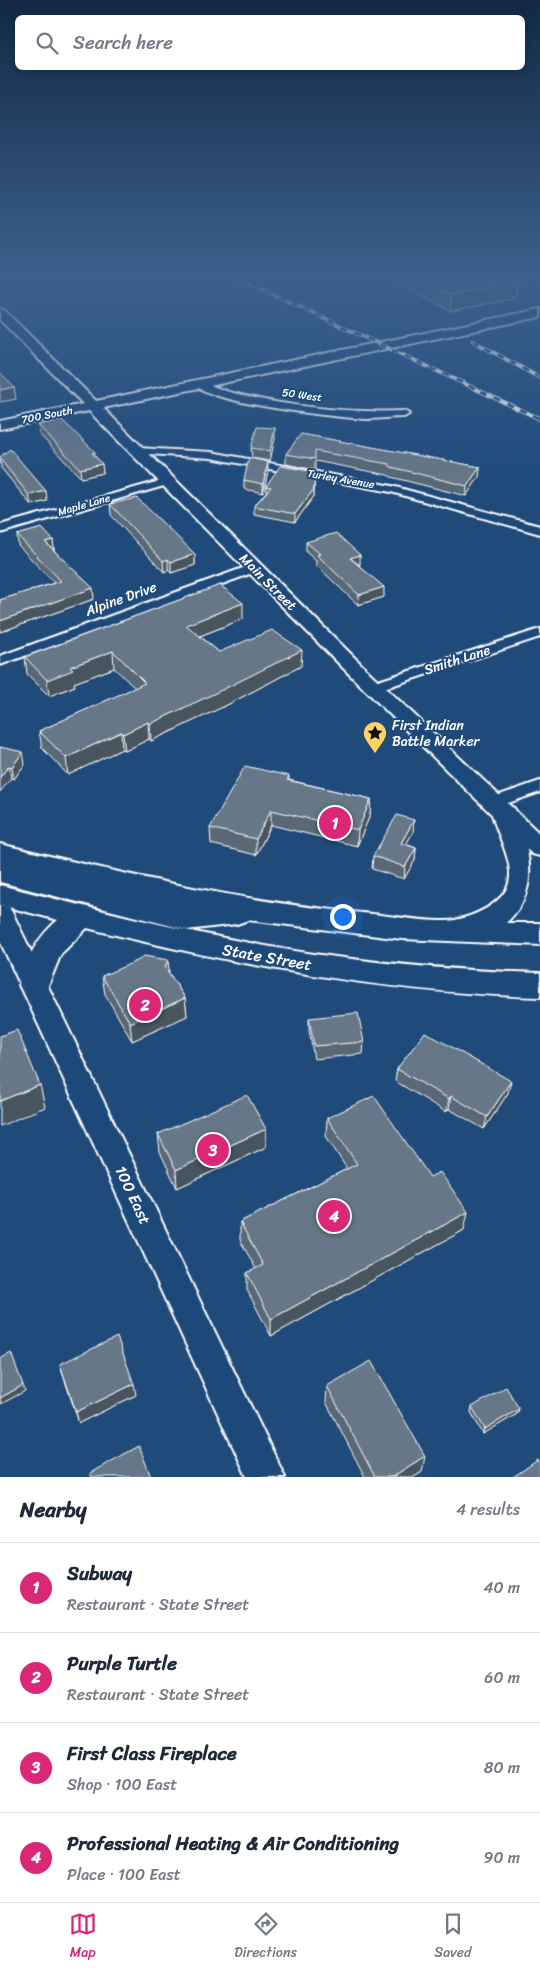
<!DOCTYPE html>
<meta charset="utf-8">
<style>
:root{--surface:#fff;--page:#f6f6f7;--text:#1f2937;--muted:#747a83;--line:#e0e1e3;--accent:#db2777}
body{margin:0;font-family:Sriracha,sans-serif;background:var(--page);color:var(--text)}
.you{position:absolute;left:342px;top:916px;width:18px;height:18px;margin:-12px;border:4px solid #fff;border-radius:50%;background:#1a73e8;box-shadow:0 0 0 8px #1a73e833}
.badge{display:grid;place-items:center;width:32px;height:32px;border-radius:50%;background:var(--accent);color:#fff;font-size:16px;font-weight:700}
.pin{position:absolute;translate:-50% -50%;border:2px solid #fff;box-shadow:0 1px 5px #0006}
.list{margin:0;padding:0;list-style:none}
h2{display:flex;justify-content:space-between;align-items:center;height:65px;margin:0;padding:0 20px;font-size:21px}
h2 small{font-size:16px;font-weight:400;color:var(--muted)}
.list li{display:grid;grid-template-columns:32px 1fr auto;gap:15px;align-items:center;box-sizing:border-box;height:90px;padding:0 20px;border-top:1px solid var(--line)}
.list b{display:block;font-size:19px;white-space:nowrap}
.list p{margin:0;font-size:16px;white-space:nowrap;color:var(--muted)}
.list em{font-size:16px;font-style:normal;color:var(--muted)}
.icon{flex:none;width:28px;height:28px;fill:none;stroke:currentColor;stroke-width:2;stroke-linecap:round;stroke-linejoin:round}
.map{position:relative;flex:none;width:540px;height:1477px;overflow:hidden}
.search{position:absolute;background:var(--surface);box-shadow:0 2px 8px #0003;left:15px;right:15px;top:15px;height:55px;display:flex;align-items:center;gap:12px;box-sizing:border-box;padding:0 18px;border-radius:8px;color:var(--muted);font-size:19px}
.sheet{height:425px;background:var(--surface)}
nav{display:flex;justify-content:space-around;align-items:center;box-sizing:border-box;height:70px;border-top:1px solid var(--line);background:var(--surface);font-size:14px;color:var(--muted)}
nav a{display:grid;justify-items:center;gap:2px}
nav .on{color:var(--accent)}
.map>svg:first-child{display:block}
</style>
<div class="map">
<svg width="540" height="1477" viewBox="0 0 540 1477">
<rect width="100%" height="100%" fill="#1f4a7a"/>
<filter id="ink" filterUnits="userSpaceOnUse"><feTurbulence type="fractalNoise" baseFrequency=".02" numOctaves="2"/><feDisplacementMap in="SourceGraphic" scale="10" xChannelSelector="R" yChannelSelector="G"/><feConvolveMatrix kernelMatrix="1 2 1 2 8 2 1 2 1" color-interpolation-filters="sRGB"/></filter>
<g filter="url(#ink)">
<g fill="none" stroke-linecap="round" stroke-linejoin="round">
<g stroke="#fff" stroke-width="4">
<path id="street" d="M200 382C211 385 221 390 233 393 288 407 347 413 404 411L409 414 404 417C391 417 378 419 365 419 334 417 215 404 195 385Z
M137 448 211 452 392 486 540 526V534L391 492 211 458 133 453V449Z
M167 479 171 480V484L0 533V525Z
M254 564 260 568 258 571 0 665V656Z
M540 629V637L379 690H369L367 687 369 684Z
M540 781V792L494 808 488 807 486 803 488 799Z"/>
</g>
<g stroke="#fff" stroke-width="4">
<path id="secondary" d="M0 309 4 310 96 401 540 309V317L103 408 370 673 540 834V856L532 854 356 681 89 411 0 429V421L83 404 0 320Z
M0 905 9 907 13 914 285 1477H247L0 941Z"/>
</g>
<g stroke="#fff" stroke-width="4">
<path id="primary" d="M505 805 514 808 518 814C530 857 540 891 506 923H540V945L402 939 248 920 237 924 187 930 0 882V844C123 874 245 903 372 914 392 916 437 924 455 920 472 917 497 906 506 890 519 869 497 836 492 814L496 808Z
M0 885C111 913 223 942 336 957 404 966 472 971 540 973V997C382 992 240 966 87 928L61 954 45 993 34 997 23 993 19 985C26 960 37 937 58 920L0 905Z"/>
</g>
<use href="#street" fill="#1f4a7a" fill-rule="evenodd"/>
<use href="#secondary" fill="#1f4a7a" fill-rule="evenodd"/>
<use href="#primary" fill="#1f4a7a" fill-rule="evenodd"/>
<g stroke="#fff" stroke-width="4">
<path id="rail-far1" d="M240 279 538 418
M473 341 540 378"/>
</g>
<g stroke="#fff" stroke-width="4.5">
<path id="rail" d="M536 417 540 419"/>
</g>
<use href="#rail-far1" stroke="#1f4a7a" stroke-width="2.5" stroke-dasharray="7" stroke-linecap="butt"/>
<use href="#rail" stroke="#1f4a7a" stroke-width="3" stroke-dasharray="9" stroke-linecap="butt"/>
</g>
<path fill="#586774" stroke="#fff" d="M390 279H516L518 280 516 295 512 296V299L450 311Z
M38 425 95 452V456L102 464 103 473 81 478 39 434Z
M301 434 480 467 479 477 466 496 391 477 388 475 315 461V470L286 464V454Z
M275 438 270 461 252 458 251 448Z
M0 457 47 501 31 505 1 468Z
M268 471 263 493 244 489V480Z
M315 472 314 496 295 522 254 514V506L266 492V486Z
M110 504 195 554V565L171 573 168 570 164 572 111 515Z
M17 535 53 540 54 550 94 599 0 632V600L54 583 18 545Z
M306 542 359 565 384 597 358 605 316 565V561L306 552Z
M243 619 200 636 219 652 301 666 227 705 151 741 149 739 125 751 122 749 68 775 42 748 39 731 135 688 114 668 74 683 75 686 49 696 27 674 25 657Z
M0 747 25 764 14 779 11 778Z
M289 776V780L371 799 370 815 357 846 271 825 256 855 211 844 210 828Z
M413 832 406 844 416 848 415 860 404 879 372 869 373 856Z
M168 960 169 973 185 998 187 1016 132 1041 105 994 102 976Z
M309 1018 364 1042 363 1054 314 1059 309 1030Z
M397 1069 508 1093 484 1129 449 1109 446 1112 395 1081Z
M327 1118 464 1230 271 1336 247 1290V1273L256 1269 240 1240V1222L347 1169 326 1136Z
M266 1129V1147L177 1188 160 1152 158 1134Z
M60 1364 136 1395 79 1423 63 1375Z
M327 1386 422 1472 414 1477H365L326 1402Z
M472 1407 517 1414 483 1434 471 1412Z"/>
<path fill="#47545e" stroke="#fff" d="M518 280 516 295 512 296V299L450 311 451 295Z
M14 387 16 399 0 402V390Z
M275 428V438L270 461V451Z
M268 462V471L263 493V484Z
M102 464 103 473 81 478 80 469Z
M480 467 479 477 466 496 467 486Z
M314 489V496L295 522V514Z
M46 491 47 501 31 505 29 495Z
M53 540 54 550 45 542Z
M195 554V565L171 573V562Z
M360 555V565L350 558Z
M168 559V570L164 572 163 561Z
M384 587V597L358 605 359 595Z
M93 588 94 599 0 632V621Z
M243 603V619L187 641 186 625Z
M302 650 301 666 227 705 151 741 150 724Z
M113 651 114 668 74 683 75 686 49 696 47 680 70 667Z
M148 722 149 739 125 751 123 734Z
M121 732 122 749 68 775 66 758Z
M23 752 25 764 14 779 12 767Z
M9 766 11 778 0 792V777Z
M371 799 370 815 357 846 358 830Z
M271 810V825L256 855V839Z
M414 820 413 832 400 855 401 843Z
M416 848 415 860 404 879 405 867Z
M168 960 169 978 165 967Z
M185 998 187 1016 132 1041 130 1023Z
M511 1081 508 1093 484 1129 487 1117Z
M40 1085 45 1107 0 1126V1101Z
M451 1096 449 1109 446 1112 449 1099Z
M266 1129V1147L177 1188 176 1170Z
M468 1212 464 1230 271 1336V1319Z
M134 1384 136 1395 79 1423 76 1412Z
M23 1385 25 1391 1 1404 0 1398Z
M519 1409 517 1414 483 1434 485 1429Z
M425 1456 422 1472 414 1477H392Z"/>
<path fill="#667887" stroke="#fff" d="M419 279H516L518 280 510 282 514 283 451 295Z
M0 372 14 387 0 390Z
M62 420 95 452 92 453 102 464 80 469 38 425Z
M257 427 275 428 270 451 251 448Z
M301 434 480 467 467 486 391 467 389 464 315 451V459L286 454Z
M10 449 46 491 29 495 0 459V457Z
M249 458 268 462 263 484 244 480Z
M280 466 315 472 314 489 295 514 254 506 271 487 266 486Z
M137 498 195 554 171 562 168 559 163 561 110 504Z
M42 528 53 540 45 542 93 588 0 621V600L61 581 17 535Z
M336 533 360 555 350 558 384 587 359 595 317 555 320 554 306 542Z
M220 585 243 603 186 625 219 652 272 630 302 650 226 688 150 724 148 722 123 734 121 732 66 758 39 731 145 683 113 651 70 667 73 670 47 680 25 657Z
M0 747 23 752 12 767 9 766 0 777Z
M245 766 289 776 287 780 371 799 358 830 271 810 256 839 210 828Z
M397 815 414 820 401 843 416 848 405 867 373 856Z
M144 956 168 960 165 967 185 998 130 1023 102 976 139 960Z
M358 1013 364 1042 314 1046 309 1018Z
M17 1030 40 1085 0 1101V1036Z
M425 1032 511 1081 487 1117 451 1096 449 1099 397 1069Z
M247 1095 266 1129 176 1170 158 1134Z
M374 1096 430 1177 440 1172 468 1212 271 1319 247 1273 263 1265 240 1222 357 1164 327 1118Z
M117 1337 134 1384 76 1412 60 1364Z
M11 1353 23 1385 0 1398V1359Z
M371 1361 425 1456 392 1477H375L327 1386Z
M506 1387 519 1409 485 1429 472 1407Z
M139 1446 151 1477H92L90 1473Z
M538 1460 540 1463V1477H513Z"/>
</g>
<linearGradient id="sky" x2="0" y2="1"><stop stop-color="#112943"/><stop offset="0.57" stop-color="#3c608d"/><stop offset="1" stop-color="#3c608d" stop-opacity="0"/></linearGradient>
<rect width="540" height="486" fill="url(#sky)"/>
<defs>
<g id="sight-pin" transform="scale(1.25)"><path d="M0 17L-7.5 6A9.5 9.5 0 1 1 7.5 6Z" fill="#ffd166" stroke="#1f4a7a"/><path d="M0-6L1.8-2.2L6-1.7L2.9 1.2L3.7 5.4L0 3.3L-3.7 5.4L-2.9 1.2L-6-1.7L-1.8-2.2Z" fill="#111"/></g>
</defs>
<g fill-rule="evenodd">
<use href="#sight-pin" x="375" y="733"/>
</g>
<g text-anchor="middle" dominant-baseline="central" stroke-width="4" stroke-linejoin="round" paint-order="stroke">
<g font-size="11" fill="#fff" stroke="#1f4a7a">
<text transform="translate(302 395) rotate(8)">50 West</text>
<text transform="translate(47 415) rotate(-11)">700 South</text>
<text transform="translate(341 479) rotate(10)">Turley Avenue</text>
<text transform="translate(84 505) rotate(-16)">Maple Lane</text>
</g>
<g font-size="14" fill="#fff" stroke="#1f4a7a">
<text transform="translate(268 582) rotate(45)">Main Street</text>
<text transform="translate(121 599) rotate(-20)">Alpine Drive</text>
<text transform="translate(457 660) rotate(-18)">Smith Lane</text>
</g>
<g font-size="14" fill="#fff" stroke="#1f4a7a" text-anchor="start">
<text x="392" y="725">First Indian<tspan x="392" dy="16">Battle Marker</tspan></text>
</g>
<g font-size="16" fill="#fff" stroke="#1f4a7a">
<text transform="translate(267 957) rotate(10)">State Street</text>
<text transform="translate(133 1195) rotate(65)">100 East</text>
</g>
</g>
</svg>
<div class="you"></div>
<div class="pin badge" style="left:335px;top:823px">1</div>
<div class="pin badge" style="left:145px;top:1005px">2</div>
<div class="pin badge" style="left:213px;top:1150px">3</div>
<div class="pin badge" style="left:334px;top:1216px">4</div>
<div class="search"><svg class="icon" aria-label="search" viewBox="0 0 24 24"><circle cx="10" cy="10" r="6"/><path d="M15 15l6 6"/></svg>Search here</div>
</div>
<section class="sheet">
<h2>Nearby<small>4 results</small></h2>
<ul class="list">
<li><span class="badge">1</span><div><b>Subway</b><p>Restaurant · State Street</p></div><em>40 m</em></li>
<li><span class="badge">2</span><div><b>Purple Turtle</b><p>Restaurant · State Street</p></div><em>60 m</em></li>
<li><span class="badge">3</span><div><b>First Class Fireplace</b><p>Shop · 100 East</p></div><em>80 m</em></li>
<li><span class="badge">4</span><div><b>Professional Heating &amp; Air Conditioning</b><p>Place · 100 East</p></div><em>90 m</em></li>
</ul>
</section>
<nav>
<a class="on"><svg class="icon" aria-label="map" viewBox="0 0 24 24"><path d="M3 6l6-2 6 2 6-2v14l-6 2-6-2-6 2zM9 4v14M15 6v14"/></svg>Map</a>
<a><svg class="icon" aria-label="directions" viewBox="0 0 24 24"><path d="M12 3l9 9-9 9-9-9zM9 14v-3h6M13 9l2 2-2 2"/></svg>Directions</a>
<a><svg class="icon" aria-label="saved" viewBox="0 0 24 24"><path d="M7 4h10v16l-5-4-5 4z"/></svg>Saved</a>
</nav>
